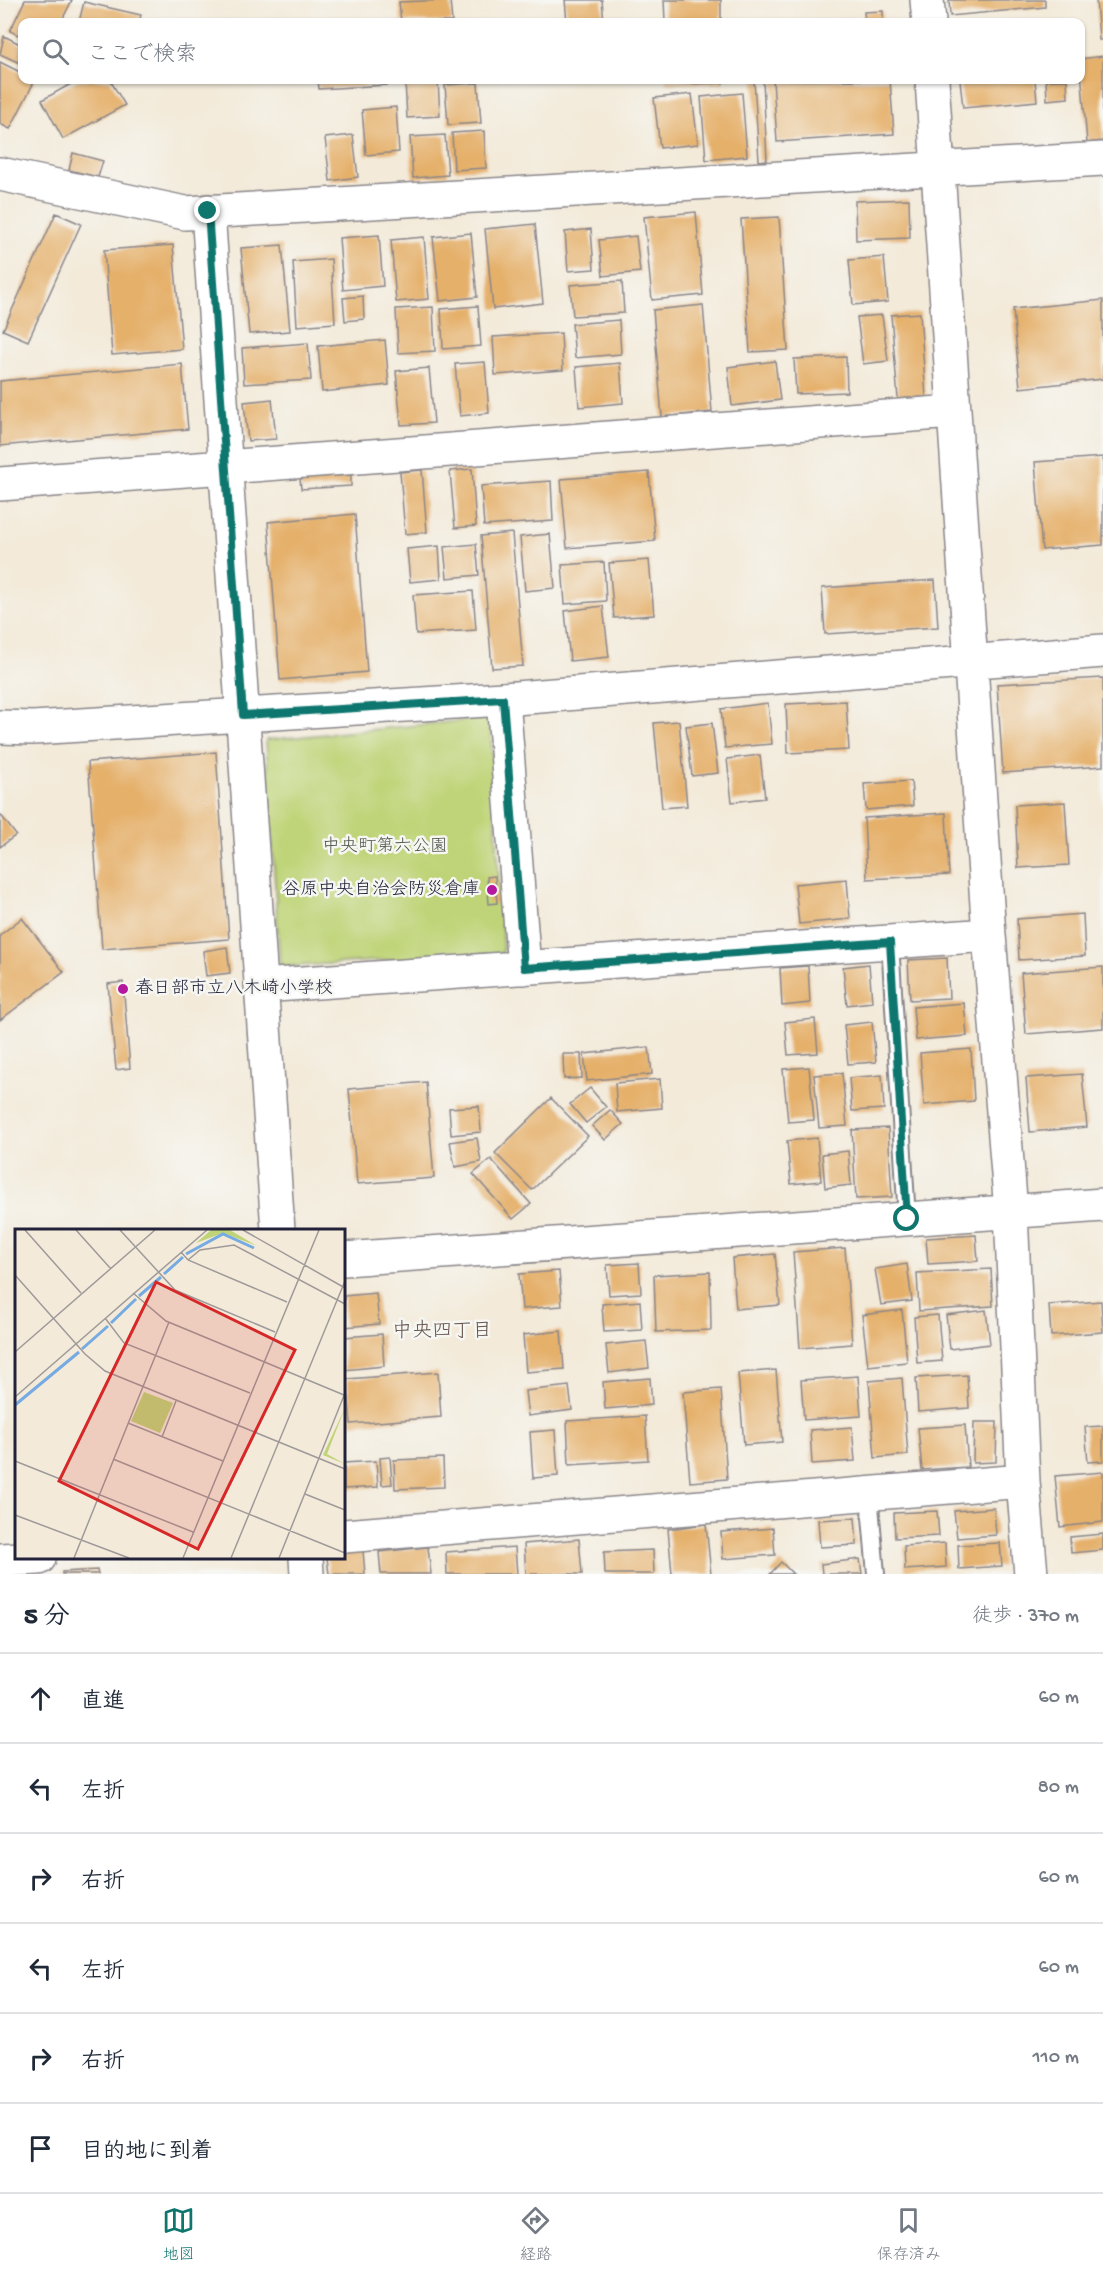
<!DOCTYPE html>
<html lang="ja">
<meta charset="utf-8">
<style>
:root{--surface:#fff;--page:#f2f2f3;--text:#1f2937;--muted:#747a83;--line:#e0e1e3;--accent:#0f766e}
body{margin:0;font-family:"Gochi Hand","Klee One",sans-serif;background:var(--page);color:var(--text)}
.stop{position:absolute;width:18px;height:18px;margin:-14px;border:4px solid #0f766e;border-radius:50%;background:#fff}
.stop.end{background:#0f766e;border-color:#fff;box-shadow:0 2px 6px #0008}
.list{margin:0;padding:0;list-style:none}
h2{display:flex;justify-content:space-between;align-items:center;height:78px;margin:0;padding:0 24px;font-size:26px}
h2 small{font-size:20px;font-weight:400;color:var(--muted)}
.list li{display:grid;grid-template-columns:39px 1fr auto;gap:18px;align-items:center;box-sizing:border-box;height:90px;padding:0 24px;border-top:2px solid var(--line)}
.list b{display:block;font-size:22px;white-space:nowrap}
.list em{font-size:20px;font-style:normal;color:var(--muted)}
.icon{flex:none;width:33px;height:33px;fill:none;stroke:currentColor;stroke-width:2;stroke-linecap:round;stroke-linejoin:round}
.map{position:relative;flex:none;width:1103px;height:1574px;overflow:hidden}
.search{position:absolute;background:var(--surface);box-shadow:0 2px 4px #0004;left:18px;right:18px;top:18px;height:66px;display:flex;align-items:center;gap:15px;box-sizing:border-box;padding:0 21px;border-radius:12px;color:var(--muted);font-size:22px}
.sheet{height:618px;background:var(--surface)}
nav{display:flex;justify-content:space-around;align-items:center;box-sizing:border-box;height:84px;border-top:2px solid var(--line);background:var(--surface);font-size:16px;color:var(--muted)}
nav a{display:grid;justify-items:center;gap:3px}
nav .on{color:var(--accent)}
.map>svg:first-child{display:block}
</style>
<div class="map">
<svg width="1103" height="1574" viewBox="0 0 1103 1574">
<rect width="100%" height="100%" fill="#f6f6f2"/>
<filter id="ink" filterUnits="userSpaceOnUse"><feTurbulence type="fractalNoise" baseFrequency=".0167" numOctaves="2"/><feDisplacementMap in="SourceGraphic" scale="12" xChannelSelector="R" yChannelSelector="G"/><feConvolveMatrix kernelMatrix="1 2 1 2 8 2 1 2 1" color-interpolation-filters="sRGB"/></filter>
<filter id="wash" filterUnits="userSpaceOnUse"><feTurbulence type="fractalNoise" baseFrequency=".008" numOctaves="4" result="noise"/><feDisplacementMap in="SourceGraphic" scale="24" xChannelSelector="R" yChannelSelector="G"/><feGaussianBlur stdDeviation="1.35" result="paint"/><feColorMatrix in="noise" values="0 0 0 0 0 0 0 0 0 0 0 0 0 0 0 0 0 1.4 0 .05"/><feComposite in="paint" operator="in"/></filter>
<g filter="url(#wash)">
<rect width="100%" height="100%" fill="#f3ead9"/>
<path fill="#bfd478" stroke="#707b5a" stroke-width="1.5" d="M490 718 503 953 280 967 266 740Z"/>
<g id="blocks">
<path fill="#e5b06b" d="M25 0H72L61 22H22V37L10 31Z
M450 0 452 22H401L399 2Z
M565 0H602L604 22H567Z
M664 0H721V22H665Z
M949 0H1045V7L950 16Z
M1096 0H1103V40H1099Z
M84 2 141 15 139 22H79Z
M883 11V22H865L864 12Z
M4 36 22 45V64L0 54Z
M1103 56V141L1087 143 1080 59Z
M0 62 22 73V80H35L10 129 0 124Z
M78 80H110L125 105 63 139 42 100Z
M318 80H386L387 85 319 89Z
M438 80 440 116 407 118 405 81Z
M666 80H723V83L666 84Z
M754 80H763L767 160 759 161Z
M773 80H890L894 134 777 142Z
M960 80H1035L1037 101 963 108Z
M1046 80H1067L1068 98 1047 100Z
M478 83 481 123 448 125 445 85Z
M742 93 747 156 706 160 701 97Z
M692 94 698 144 660 148 654 98Z
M396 107 399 152 366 155 362 110Z
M484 131 486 168 454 170 452 133Z
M353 135 358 177 330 181 325 138Z
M445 135 448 175 413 178 410 137Z
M73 153 103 161 98 177 69 170Z
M909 199 910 238 856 240 855 201Z
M696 212 703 295 652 300 644 217Z
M56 213 81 224 28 341 3 330Z
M779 217 788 350 750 352 741 219Z
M535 224 543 303 493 309 485 229Z
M591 229 594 269 568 271 565 232Z
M471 233 477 297 440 301 433 237Z
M379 235 383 286 343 290 339 238Z
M636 236 640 272 603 276 599 240Z
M424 237 429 299 396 302 391 240Z
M173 245 182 349 112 355 104 250Z
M282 245 290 331 249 334 241 248Z
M884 257 888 302 853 305 849 260Z
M331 259 335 323 297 326 293 262Z
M622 281 624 313 573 316 570 285Z
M363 296 364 319 345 321 343 298Z
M1103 300V379L1020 388 1013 309Z
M703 305 712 412 662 417 653 310Z
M478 306 481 346 443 349 441 309Z
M433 307 435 351 398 353 396 309Z
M920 313 926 397 898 399 891 315Z
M882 315 888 361 863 364 857 317Z
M619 320 621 354 575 358 572 324Z
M561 333 563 370 495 375 493 337Z
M385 340 389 385 322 392 318 346Z
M308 343 311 380 244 384 242 348Z
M846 357 847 392 796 394 794 359Z
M775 361 780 400 732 406 728 367Z
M485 362 489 413 460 416 455 364Z
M620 363 623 403 579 407 576 367Z
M182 364 188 429 0 446V381Z
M429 368 434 423 401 425 396 371Z
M272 399 276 439 248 441 244 402Z
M1103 457V545L1042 550 1035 462Z
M472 469 476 526 455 528 450 471Z
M422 470 427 532 405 534 400 472Z
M649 472 655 541 567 548 561 479Z
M351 475V486L301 489 300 478Z
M551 481 553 521 484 526 481 486Z
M355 514 367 672 280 680 268 522Z
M512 533 523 666 492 668 481 536Z
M550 534 555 588 525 591 520 537Z
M476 544 479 575 447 578 444 547Z
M439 546 441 579 410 582 407 549Z
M649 560 654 615 614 618 609 563Z
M604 562 606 601 565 604 562 565Z
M935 580 938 627 825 634 822 588Z
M473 591 476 630 416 634 413 595Z
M603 606 609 657 570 661 565 611Z
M1103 678V766L1003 773 997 684Z
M846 701 849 750 788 753 786 704Z
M768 703 772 744 725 748 721 709Z
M679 721 687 806 662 808 654 723Z
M712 723 718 773 692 776 686 726Z
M216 752 229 939 102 949 88 762Z
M760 755 765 798 732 802 727 759Z
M911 781 913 806 866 810 864 784Z
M1065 802 1069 865 1018 868 1015 805Z
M946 813 949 875 867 879 864 818Z
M0 814 16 835 0 847Z
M495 876 497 903 489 904 487 877Z
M847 879 850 919 799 924 795 884Z
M1083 914 1085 956 1019 960 1017 919Z
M22 918 64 972 0 1020V935Z
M227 947 230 973 206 976 203 951Z
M947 958 949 998 910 1000 908 960Z
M869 964 872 1002 847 1005 843 967Z
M808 966 810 1003 782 1006 780 968Z
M1103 967V1028L1026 1034 1021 973Z
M123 982 130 1068 116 1070 108 984Z
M964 1003 967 1036 916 1040 913 1007Z
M815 1019 818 1053 788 1055 785 1022Z
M872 1022 876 1062 848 1064 844 1025Z
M649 1047 652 1074 587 1081 584 1054Z
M971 1049 974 1101 924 1105 920 1053Z
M563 1054H581L582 1078 564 1079Z
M809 1067 814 1120 788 1122 783 1069Z
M842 1073 847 1126 819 1128 814 1075Z
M1082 1074 1087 1127 1030 1132 1026 1078Z
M882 1075 884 1109 852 1111 849 1078Z
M660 1079 662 1108 617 1112 615 1083Z
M426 1082 434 1178 357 1184 349 1089Z
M590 1088 606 1107 586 1123 570 1104Z
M551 1098 588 1136 532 1190 495 1153Z
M479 1106 481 1132 451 1135 449 1108Z
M610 1110 623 1124 605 1140 592 1126Z
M888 1128 892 1197 856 1199 852 1130Z
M477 1138 481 1162 455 1167 450 1142Z
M817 1138 821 1181 791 1184 787 1141Z
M848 1151 851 1185 825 1188 822 1154Z
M491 1159 531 1204 513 1219 473 1174Z
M976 1235 978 1261 928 1264 926 1238Z
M845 1248 852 1344 800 1348 793 1252Z
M775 1254 780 1305 736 1309 732 1258Z
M639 1263 641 1293 609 1295 607 1265Z
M907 1264 912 1301 881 1305 875 1269Z
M991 1269 993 1306 919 1311 917 1273Z
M559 1271 562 1306 522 1309 519 1274Z
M710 1272 711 1330 656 1332 654 1275Z
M376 1293 379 1324 344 1327V1296Z
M640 1301 642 1330 604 1332 602 1304Z
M1101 1301 1103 1332 1051 1336 1049 1305Z
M902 1310 907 1362 868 1366 862 1315Z
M986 1310 990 1344 950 1349 946 1315Z
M938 1315 942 1361 917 1363 914 1317Z
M561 1331 564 1369 526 1372 523 1335Z
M382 1334 384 1366 344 1370V1337Z
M646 1341 649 1368 609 1373 606 1345Z
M776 1370 782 1442 744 1445 738 1373Z
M438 1372 441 1417 351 1424 347 1379Z
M967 1375 969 1408 918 1412 916 1378Z
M858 1376 861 1416 804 1420 801 1380Z
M650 1378 652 1405 605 1409 603 1382Z
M902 1378 908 1455 875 1458 869 1381Z
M569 1386 572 1410 528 1416 525 1391Z
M721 1389 727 1479 690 1482 683 1392Z
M645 1416 648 1460 569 1465 567 1421Z
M974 1422H997L996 1462 973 1463Z
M965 1425 968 1467 922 1470 918 1428Z
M1103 1426V1461L1088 1462 1085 1427Z
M852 1427 855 1461 812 1464 810 1430Z
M555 1430 558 1476 533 1478 530 1432Z
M390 1457 392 1484 382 1485 380 1458Z
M443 1458 444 1487 395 1489 394 1460Z
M376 1461 378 1487 344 1489V1463Z
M1103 1472V1522L1060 1527 1055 1476Z
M994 1508 996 1535 957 1538 954 1511Z
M937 1511 939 1536 895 1538 894 1513Z
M855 1518 857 1545 820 1547 818 1520Z
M706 1524 711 1574H672L668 1529Z
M773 1528 775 1555 723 1559 721 1532Z
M1103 1534V1550L1071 1553 1070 1537Z
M579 1539 582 1574H526L524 1544Z
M945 1543 946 1567 905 1570 904 1546Z
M1000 1543 1002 1566 959 1569 958 1545Z
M428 1547 431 1574H381L379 1552Z
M515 1547 517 1574H447L446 1552Z
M653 1550 654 1574H605L604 1552Z
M363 1551 365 1574H329L327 1558H344V1553Z
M860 1559 862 1574H822L821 1564Z
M781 1562 793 1574H770Z
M97 1570 98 1574H62V1572Z"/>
</g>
</g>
<g filter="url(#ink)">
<use href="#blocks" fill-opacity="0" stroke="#8a868a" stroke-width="1.5"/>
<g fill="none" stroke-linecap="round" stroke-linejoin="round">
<g stroke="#8a868a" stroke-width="20">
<path id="lane" d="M890 942 907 1219
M869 1494 876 1574"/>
</g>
<g stroke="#8a868a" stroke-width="36">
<path id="street" d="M927 0 929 22
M932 80 989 935 1011 1212 1023 1481 1031 1574
M0 174 185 213 1103 159
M208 211 278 1230
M0 484 953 412
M503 699 524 968
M261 986 989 935
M344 1259 1103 1205
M344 1536 1023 1481
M306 1558 307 1574
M0 1560 39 1558"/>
</g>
<g stroke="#8a868a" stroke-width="36">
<path id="secondary" d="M0 727 33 728 503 699 1103 651"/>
</g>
<use href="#lane" stroke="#fff" stroke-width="16"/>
<use href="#street" stroke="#fff" stroke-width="33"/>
<use href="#secondary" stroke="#fff" stroke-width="33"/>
</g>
</g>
<g fill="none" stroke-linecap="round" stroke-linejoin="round" filter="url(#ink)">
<path stroke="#0f766e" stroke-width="8" d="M208 211 243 715 503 699 524 968 890 942 907 1219"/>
</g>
<g fill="#b5179e" stroke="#f6f6f2" stroke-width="2">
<circle cx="492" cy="890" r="6"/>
<circle cx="123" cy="989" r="6"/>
</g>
<g text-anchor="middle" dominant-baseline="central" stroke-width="5" stroke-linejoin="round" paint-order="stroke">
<g font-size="18" fill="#51574d" stroke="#f6f6f2">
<text x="385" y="847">中央町第六公園</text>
</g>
<g font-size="18" fill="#22223b" stroke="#f6f6f2" text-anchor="end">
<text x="480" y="890">谷原中央自治会防災倉庫</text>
<text x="135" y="989" text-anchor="start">春日部市立八木崎小学校</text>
</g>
<g font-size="20" fill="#66544c" stroke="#f6f6f2">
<text x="442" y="1332">中央四丁目</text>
</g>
</g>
<g transform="translate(15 1229)">
<rect width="330" height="330" fill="#f3ead9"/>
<path d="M196 1H215L242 17 208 4 181 14ZM129 163 158 174 145 204 116 192ZM330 179 312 225 330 235 308 226Z" fill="#bfd478"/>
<path fill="none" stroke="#75aae2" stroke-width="3" d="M171 25 208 5 239 19M149 45 168 28M124 67 146 48M96 94 121 70M67 120 93 97M0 176 64 123"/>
<path fill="none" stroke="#9f9a9a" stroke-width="1.5" d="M10 1 66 64M61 1 96 40M105 1 160 61 260 103M228 1 330 59M166 23 173 31 272 73M173 31 185 21 219 16 330 75M0 46 70 125 90 142 330 240M118 64 151 92 329 166M90 89 109 114 235 164M0 123 140 1M0 168 192 1M113 194 208 232M147 208 161 172M98 230 330 324M0 232 178 303M290 265 330 281M0 286 114 329M59 329 154 93M168 329 304 1M216 329 330 52M264 329 330 164"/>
<path fill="#d62828" fill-opacity="0.15" stroke="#d62828" stroke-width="3" d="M141 53 280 121 183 320 44 252Z"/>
<rect width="330" height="330" fill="none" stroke="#22223b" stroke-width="3"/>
</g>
</svg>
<div class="stop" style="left:907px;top:1219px"></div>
<div class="stop end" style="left:208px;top:211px"></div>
<div class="search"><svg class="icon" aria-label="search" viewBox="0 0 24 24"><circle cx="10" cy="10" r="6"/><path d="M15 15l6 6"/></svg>ここで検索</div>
</div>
<section class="sheet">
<h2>5 分<small>徒歩 · 370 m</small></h2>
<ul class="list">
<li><svg class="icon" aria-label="ahead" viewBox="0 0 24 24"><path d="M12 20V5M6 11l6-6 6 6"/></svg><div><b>直進</b></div><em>60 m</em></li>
<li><svg class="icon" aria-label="left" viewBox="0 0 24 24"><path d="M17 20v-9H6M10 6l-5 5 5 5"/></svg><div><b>左折</b></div><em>80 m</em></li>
<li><svg class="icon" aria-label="right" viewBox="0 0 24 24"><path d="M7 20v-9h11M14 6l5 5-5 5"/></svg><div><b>右折</b></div><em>60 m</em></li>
<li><svg class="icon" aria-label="left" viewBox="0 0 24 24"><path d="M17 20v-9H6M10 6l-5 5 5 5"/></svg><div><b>左折</b></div><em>60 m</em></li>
<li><svg class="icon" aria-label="right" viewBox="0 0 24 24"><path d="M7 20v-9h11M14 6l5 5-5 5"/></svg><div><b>右折</b></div><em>110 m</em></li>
<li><svg class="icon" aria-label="arrive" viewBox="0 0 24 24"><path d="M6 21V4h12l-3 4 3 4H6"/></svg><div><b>目的地に到着</b></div></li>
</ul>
</section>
<nav>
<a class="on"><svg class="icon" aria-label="map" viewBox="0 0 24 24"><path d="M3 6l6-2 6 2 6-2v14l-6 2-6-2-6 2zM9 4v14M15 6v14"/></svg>地図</a>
<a><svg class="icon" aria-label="directions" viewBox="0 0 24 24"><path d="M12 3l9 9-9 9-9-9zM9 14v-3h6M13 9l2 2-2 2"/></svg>経路</a>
<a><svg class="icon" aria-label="saved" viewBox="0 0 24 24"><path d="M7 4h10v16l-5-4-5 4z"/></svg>保存済み</a>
</nav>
